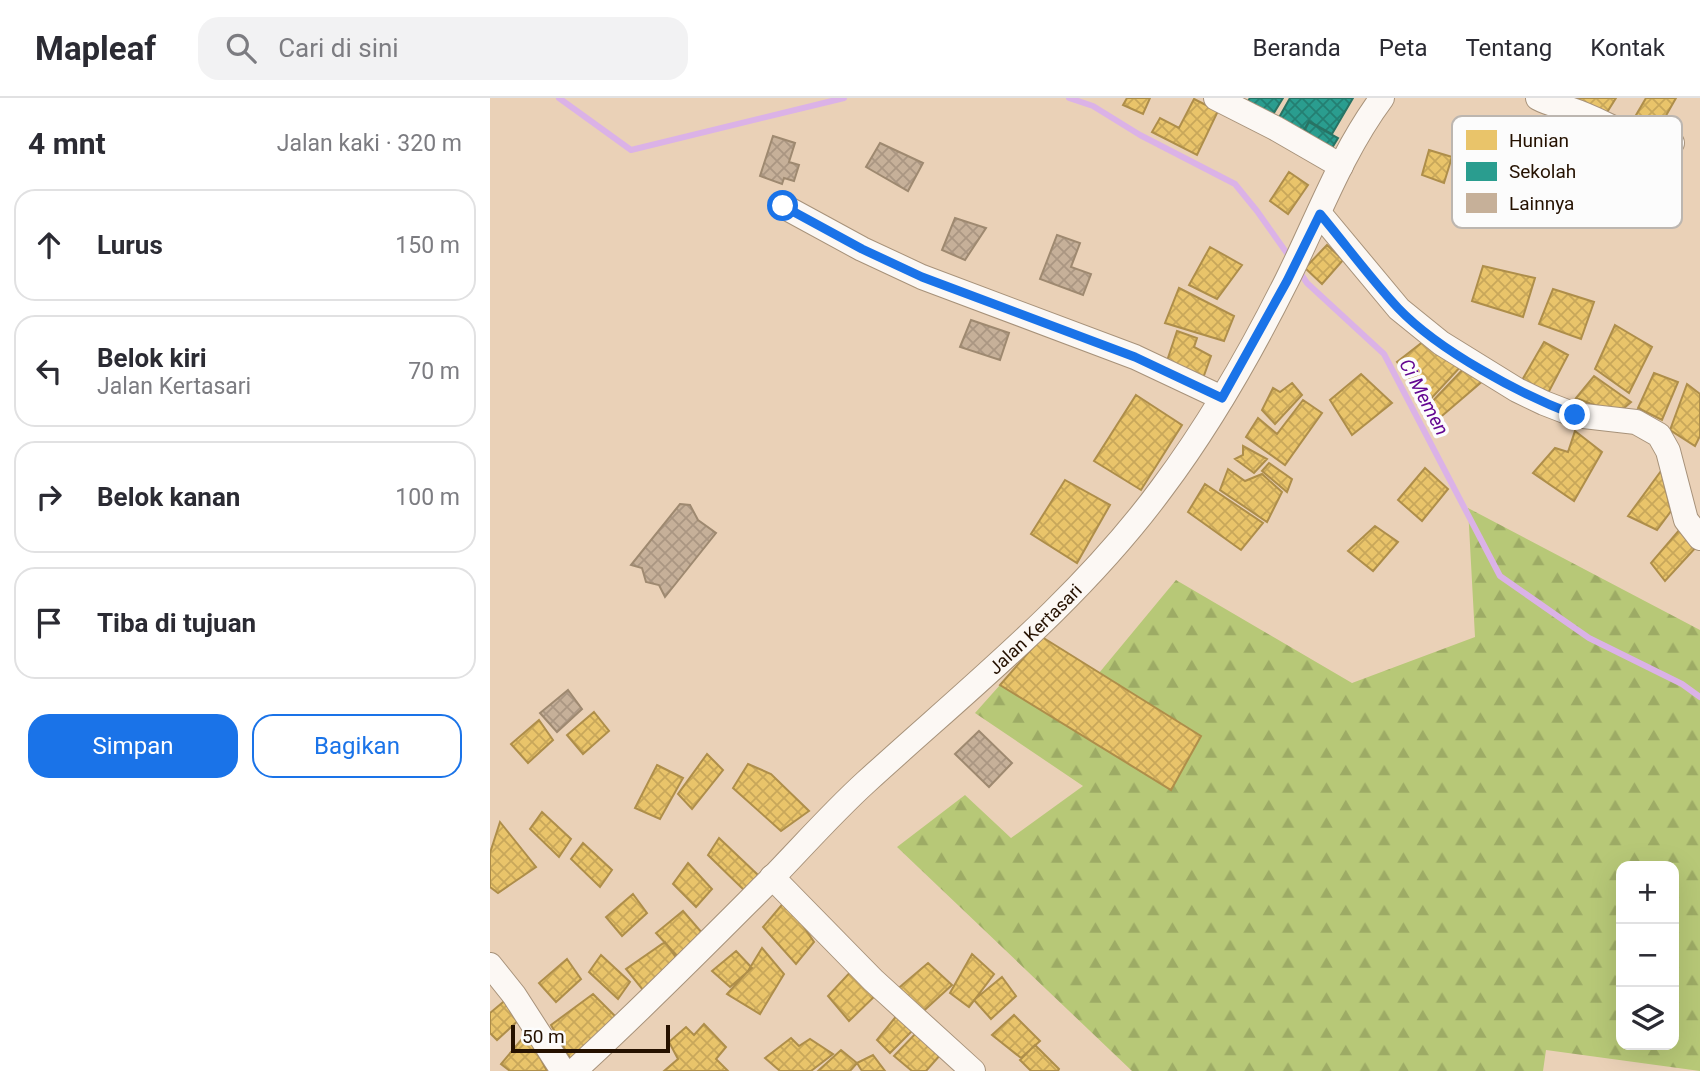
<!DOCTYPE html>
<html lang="id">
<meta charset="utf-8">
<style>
:root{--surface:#fff;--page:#f2f2f3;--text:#2b2b33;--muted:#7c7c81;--line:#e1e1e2;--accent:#1a73e8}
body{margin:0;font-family:Roboto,sans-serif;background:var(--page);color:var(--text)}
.controls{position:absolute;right:21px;bottom:21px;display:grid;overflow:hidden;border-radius:14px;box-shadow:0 7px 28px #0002}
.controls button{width:63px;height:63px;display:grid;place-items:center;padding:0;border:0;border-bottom:2px solid var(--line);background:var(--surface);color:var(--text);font:35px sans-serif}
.scale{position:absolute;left:21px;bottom:18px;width:159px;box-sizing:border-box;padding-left:7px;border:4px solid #251100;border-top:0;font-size:19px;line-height:24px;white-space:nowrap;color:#251100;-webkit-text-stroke:5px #fcfcfc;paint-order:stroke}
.stop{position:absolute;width:21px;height:21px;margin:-16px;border:5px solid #1a73e8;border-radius:50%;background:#fff}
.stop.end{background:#1a73e8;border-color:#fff;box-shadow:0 2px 7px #0008}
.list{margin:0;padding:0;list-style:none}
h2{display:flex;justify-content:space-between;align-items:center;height:91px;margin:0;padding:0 28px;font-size:30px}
h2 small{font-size:23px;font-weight:400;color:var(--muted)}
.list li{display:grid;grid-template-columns:46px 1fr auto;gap:21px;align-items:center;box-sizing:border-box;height:112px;margin:0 14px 14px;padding:0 14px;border:2px solid var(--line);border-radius:21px}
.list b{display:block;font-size:26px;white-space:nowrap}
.list p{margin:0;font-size:23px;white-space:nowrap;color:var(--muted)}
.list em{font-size:23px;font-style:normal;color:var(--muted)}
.actions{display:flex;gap:14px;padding:21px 28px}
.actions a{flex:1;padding:16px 0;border:2px solid var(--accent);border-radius:21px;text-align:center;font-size:24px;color:var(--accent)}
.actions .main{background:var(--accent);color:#fff}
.icon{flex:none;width:38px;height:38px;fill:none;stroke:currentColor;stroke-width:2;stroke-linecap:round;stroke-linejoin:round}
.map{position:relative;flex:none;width:1210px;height:973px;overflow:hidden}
header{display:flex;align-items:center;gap:42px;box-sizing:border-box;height:98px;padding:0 35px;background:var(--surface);border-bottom:2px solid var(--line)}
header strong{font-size:33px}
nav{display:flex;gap:38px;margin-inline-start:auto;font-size:24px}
.search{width:490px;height:63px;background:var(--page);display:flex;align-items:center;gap:18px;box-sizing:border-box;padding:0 24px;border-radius:21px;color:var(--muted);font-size:26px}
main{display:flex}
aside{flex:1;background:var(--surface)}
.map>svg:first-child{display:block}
</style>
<header>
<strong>Mapleaf</strong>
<div class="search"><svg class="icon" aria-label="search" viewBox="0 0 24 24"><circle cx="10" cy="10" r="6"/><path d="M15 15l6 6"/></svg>Cari di sini</div>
<nav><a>Beranda</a><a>Peta</a><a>Tentang</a><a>Kontak</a></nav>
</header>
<main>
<aside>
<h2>4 mnt<small>Jalan kaki · 320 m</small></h2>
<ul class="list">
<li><svg class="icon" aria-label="ahead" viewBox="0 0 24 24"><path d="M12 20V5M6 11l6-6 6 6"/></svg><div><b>Lurus</b></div><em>150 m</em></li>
<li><svg class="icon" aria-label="left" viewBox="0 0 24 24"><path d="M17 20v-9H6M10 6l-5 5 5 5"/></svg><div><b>Belok kiri</b><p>Jalan Kertasari</p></div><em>70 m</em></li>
<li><svg class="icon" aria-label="right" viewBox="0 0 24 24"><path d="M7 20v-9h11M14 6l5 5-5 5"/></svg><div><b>Belok kanan</b></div><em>100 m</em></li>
<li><svg class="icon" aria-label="arrive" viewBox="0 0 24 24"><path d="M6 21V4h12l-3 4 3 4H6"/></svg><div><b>Tiba di tujuan</b></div></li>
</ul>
<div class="actions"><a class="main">Simpan</a><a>Bagikan</a></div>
</aside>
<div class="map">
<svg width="1210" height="973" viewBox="0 0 1210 973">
<defs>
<pattern id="forest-firs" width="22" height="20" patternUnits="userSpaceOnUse" patternTransform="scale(1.75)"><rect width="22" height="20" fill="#b7c877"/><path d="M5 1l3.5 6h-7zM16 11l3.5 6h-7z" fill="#9dab65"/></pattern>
<pattern id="homes-cross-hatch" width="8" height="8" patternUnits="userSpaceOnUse" patternTransform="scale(1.75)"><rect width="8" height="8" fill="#e9c46a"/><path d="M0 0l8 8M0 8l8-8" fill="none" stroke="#c8a75a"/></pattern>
<pattern id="schools-cross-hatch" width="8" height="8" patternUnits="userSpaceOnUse" patternTransform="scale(1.75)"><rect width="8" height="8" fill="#2a9d8f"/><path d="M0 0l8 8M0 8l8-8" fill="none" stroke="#247f72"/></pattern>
<pattern id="building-cross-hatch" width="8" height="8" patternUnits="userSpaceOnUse" patternTransform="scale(1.75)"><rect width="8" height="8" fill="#c6b099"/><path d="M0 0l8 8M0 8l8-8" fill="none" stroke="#aa9682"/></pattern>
</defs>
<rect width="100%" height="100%" fill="#ead1b7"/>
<path fill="url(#forest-firs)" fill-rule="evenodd" d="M978 410 1210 532V973L1056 952 1053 973H642L407 749 475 697 521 740 593 688 485 615 510 587 681 692 711 638 609 575 686 482 862 585 985 539ZM1131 768H1184V947H1131Z"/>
<path fill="url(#homes-cross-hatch)" stroke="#ae8e4a" stroke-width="2" d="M637 0H660L653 16 633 7Z
M1085 0H1126L1114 19Z
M1156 0H1186L1165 37 1142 24Z
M704 1 728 13 707 57 662 34 670 20 689 30Z
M939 52 962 59 954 85 932 77Z
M799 74 818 87 798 116 780 103Z
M837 147 853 162 832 186 815 170Z
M720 149 752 167 727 201 699 187Z
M993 168 1045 180 1033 219 982 203Z
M689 190 744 218 734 243 675 225Z
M1063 191 1104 204 1091 241 1049 226Z
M1125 227 1162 249 1139 295 1105 271Z
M687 233 707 240 704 249 721 258 712 283 675 269Z
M939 239 972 267 937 305 907 264Z
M1054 244 1078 257 1056 299 1031 284Z
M976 268 995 281 946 323 938 308Z
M1164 275 1188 284 1172 322 1148 310Z
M871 276 902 305 862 337 840 302Z
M1104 278 1141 304 1127 316 1086 300Z
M802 285 812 297 785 326 772 312 783 290 790 294Z
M1197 286 1210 296V338L1205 348 1180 332Z
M646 297 692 327 651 392 604 363Z
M813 302 832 315 795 367 756 339 768 320 787 336Z
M1085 333 1112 354 1084 403 1043 375 1065 350 1078 354Z
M753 348 777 361 764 375 745 361 753 357Z
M779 365 802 381 797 394 772 373Z
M935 370 958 391 932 423 908 402Z
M738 371 755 383 772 376 792 394 777 424 730 392Z
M1171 373 1181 413 1167 432 1138 418Z
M575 382 620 407 587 465 541 436Z
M715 386 773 425 751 452 698 414Z
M885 428 908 444 883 473 858 453Z
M1191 430 1208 447 1175 483 1161 465Z
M552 539 711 638 681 692 510 587Z
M104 614 119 633 93 656 77 637Z
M49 622 63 642 38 665 21 646Z
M217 656 233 672 202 711 188 696Z
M258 666 281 676 319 713 291 733 243 690Z
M167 667 193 680 170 721 145 710Z
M52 714 81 741 69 759 40 731Z
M10 724 46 769 8 795 0 789V755Z
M229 740 268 777 257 795 218 757Z
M93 745 122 772 110 789 81 761Z
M198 765 222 791 206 809 183 786Z
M143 796 157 815 132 838 116 819Z
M296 802 324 844 306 866 273 829Z
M193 813 213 836 191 862 166 835Z
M175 844 187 861 157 897 136 871Z
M272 850 294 876 270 916 237 896 258 873Z
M246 853 262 870 240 889 222 873Z
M482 856 504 876 479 909 460 895Z
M111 857 140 884 128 901 99 874Z
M77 861 91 881 66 904 49 885Z
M438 865 462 887 428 918 405 893Z
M365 869 386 897 359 923 338 898Z
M512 879 526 898 501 921 484 902Z
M103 896 127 920 81 962 61 927Z
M18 900 32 919 7 942 0 935V915Z
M408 916 422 933 400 955 387 942Z
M524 917 550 943 531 960 502 937Z
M214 926 236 949 226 961 238 973H174L188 961 179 944 196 929 204 937Z
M37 935 57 973H20L11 966Z
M426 935 451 956 436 973H422L404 958Z
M301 940 309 948 320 941 343 956 321 973H290L275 960Z
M545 947 569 971 568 973H541L530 962Z
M351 952 367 965 360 973H328Z
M383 957 395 973H372L367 965Z"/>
<path fill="url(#schools-cross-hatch)" stroke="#287364" stroke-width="2" d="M760 0H793L782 18 758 3Z
M800 0H863L842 36 819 23 810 39 786 25Z
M819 24 848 40 839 55 811 39Z"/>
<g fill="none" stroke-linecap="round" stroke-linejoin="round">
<path stroke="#dbb2e7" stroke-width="6" d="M69 0 141 52 354 0
M579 0 603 8 650 37 745 86 767 113 801 161
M809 173 817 185 894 256 1010 478 1099 540 1192 586 1210 599"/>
</g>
<path fill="url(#building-cross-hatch)" stroke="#9e8970" stroke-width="2" d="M283 38 305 45 299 64 309 67 304 83 294 80 292 86 270 78Z
M390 45 433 65 418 93 376 69Z
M465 120 496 130 475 162 452 152Z
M567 137 590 145 581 169 601 176 593 197 550 181Z
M481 222 519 235 510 262 470 249Z
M190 406 200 407 208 422 226 435 175 499 169 487 156 484 152 470 141 467Z
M78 592 92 611 67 634 50 615Z
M489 633 522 665 499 689 465 656Z"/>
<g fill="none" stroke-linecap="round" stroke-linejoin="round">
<g stroke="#a7927a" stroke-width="26">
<g id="street">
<path d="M726 0 785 30 851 68"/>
<path d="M1048 0C1059 6 1068 7 1079 11 1118 23 1138 45 1182 45"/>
<path d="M293 108 372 151 432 179 645 259 732 300"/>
<path d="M829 115 909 211 951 245 1027 292 1054 305 1085 317 1146 324 1169 337 1178 353 1196 422 1210 440"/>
<path d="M282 779 383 882 483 973"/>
<path d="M0 867 24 897 73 973"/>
<path id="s1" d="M84 973C152 911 217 845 282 780 313 748 343 714 376 684 479 590 589 503 672 390 720 326 761 254 797 182 828 120 851 55 892 0"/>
</g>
</g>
<use href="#street" stroke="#fcf8f4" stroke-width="24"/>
</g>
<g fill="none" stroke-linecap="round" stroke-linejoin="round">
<path stroke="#1a73e8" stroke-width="9" d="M293 108 372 151 432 179 645 259 732 300 797 183 830 116C856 147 880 180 908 210 949 253 1030 296 1085 317"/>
</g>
<g text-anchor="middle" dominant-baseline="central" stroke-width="7" stroke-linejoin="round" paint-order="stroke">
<g font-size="18" fill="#251100" stroke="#fcfcfc">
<text stroke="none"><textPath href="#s1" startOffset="639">Jalan Kertasari</textPath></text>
</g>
<g font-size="19" font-style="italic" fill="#630691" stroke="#fcfcfc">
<text transform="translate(934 299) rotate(62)">Ci Memen</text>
</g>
</g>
<rect x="962" y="18" width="230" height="112" rx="10" fill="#fcfcfc" stroke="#bcb6b0" stroke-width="2"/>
<rect x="976" y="32" width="31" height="20" fill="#e9c46a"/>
<rect x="976" y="64" width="31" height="19" fill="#2a9d8f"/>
<rect x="976" y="95" width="31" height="20" fill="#c6b099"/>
<g font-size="19" fill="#251100">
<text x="1019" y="49">Hunian</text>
<text x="1019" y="80">Sekolah</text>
<text x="1019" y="112">Lainnya</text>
</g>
</svg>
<div class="controls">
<button>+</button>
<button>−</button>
<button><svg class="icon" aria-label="layers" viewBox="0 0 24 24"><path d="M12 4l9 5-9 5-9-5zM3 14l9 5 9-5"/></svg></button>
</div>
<div class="scale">50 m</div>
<div class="stop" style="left:293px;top:108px"></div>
<div class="stop end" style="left:1085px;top:317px"></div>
</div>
</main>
